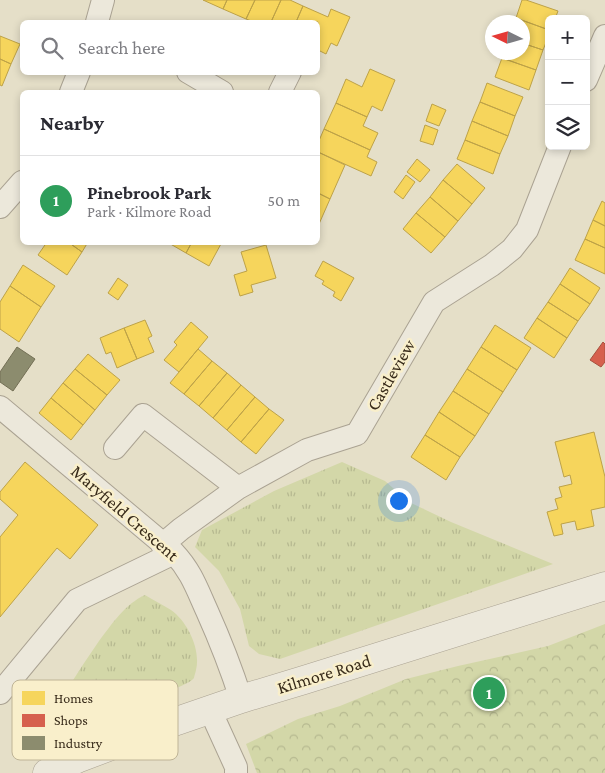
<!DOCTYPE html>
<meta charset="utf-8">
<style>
:root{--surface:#fff;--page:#f2f2f3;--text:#2b2b33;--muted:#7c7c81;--line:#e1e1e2;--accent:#2563eb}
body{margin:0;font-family:"Crimson Pro",serif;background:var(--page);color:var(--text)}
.controls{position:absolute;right:15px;top:15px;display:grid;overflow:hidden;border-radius:8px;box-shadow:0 2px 8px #0003}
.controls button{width:45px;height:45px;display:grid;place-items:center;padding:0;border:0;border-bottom:1px solid var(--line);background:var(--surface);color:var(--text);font:25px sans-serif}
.compass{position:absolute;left:485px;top:15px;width:45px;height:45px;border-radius:50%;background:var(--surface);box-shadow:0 2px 8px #0003;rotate:275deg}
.you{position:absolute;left:398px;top:500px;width:18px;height:18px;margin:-12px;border:4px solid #fff;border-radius:50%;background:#1a73e8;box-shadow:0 0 0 8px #1a73e833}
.badge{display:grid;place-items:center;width:32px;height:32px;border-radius:50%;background:var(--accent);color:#fff;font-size:16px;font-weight:700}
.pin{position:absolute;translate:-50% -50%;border:2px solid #fff;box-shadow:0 1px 5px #0006}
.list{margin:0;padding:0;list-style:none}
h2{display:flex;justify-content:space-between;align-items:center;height:65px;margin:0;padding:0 20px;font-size:21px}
h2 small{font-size:16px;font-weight:400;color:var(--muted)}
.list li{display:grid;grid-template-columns:32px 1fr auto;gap:15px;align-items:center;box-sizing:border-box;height:90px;padding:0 20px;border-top:1px solid var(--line)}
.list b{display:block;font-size:19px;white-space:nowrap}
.list p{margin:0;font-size:16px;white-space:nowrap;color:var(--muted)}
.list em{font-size:16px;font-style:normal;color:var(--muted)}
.icon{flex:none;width:28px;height:28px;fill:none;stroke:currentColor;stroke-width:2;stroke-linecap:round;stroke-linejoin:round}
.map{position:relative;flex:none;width:605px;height:773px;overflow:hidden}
.search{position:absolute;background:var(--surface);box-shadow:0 2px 8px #0003;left:20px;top:20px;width:300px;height:55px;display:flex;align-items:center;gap:12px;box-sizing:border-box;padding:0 18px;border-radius:8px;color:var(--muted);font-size:19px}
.panel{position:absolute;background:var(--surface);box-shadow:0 2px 8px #0003;left:20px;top:90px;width:300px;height:155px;border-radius:8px}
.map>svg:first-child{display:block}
</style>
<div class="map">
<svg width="605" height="773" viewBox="0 0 605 773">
<defs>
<pattern id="grass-tufts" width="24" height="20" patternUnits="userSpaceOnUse" patternTransform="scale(1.25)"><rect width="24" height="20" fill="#d3d7a8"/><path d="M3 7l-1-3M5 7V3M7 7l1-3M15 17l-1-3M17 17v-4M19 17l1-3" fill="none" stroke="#b6b990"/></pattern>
<pattern id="park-crowns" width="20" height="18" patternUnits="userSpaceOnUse" patternTransform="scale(1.25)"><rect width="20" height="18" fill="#d3d7a8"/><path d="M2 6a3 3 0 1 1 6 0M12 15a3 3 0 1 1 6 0" fill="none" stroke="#b6b990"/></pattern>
</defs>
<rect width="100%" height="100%" fill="#e5dfc8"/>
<path fill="url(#grass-tufts)" d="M342 462 385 481 409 502 451 522 553 564 280 659 259 654 249 646 240 609 219 571 195 547 202 530 274 491Z
M145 595C153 600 163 605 171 610 188 622 201 650 196 670 196 671 194 677 194 678 185 691 62 726 40 733 59 702 78 671 99 641 112 624 125 604 145 595Z"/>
<path fill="url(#park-crowns)" d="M605 624V773H257L246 744 298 719 340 706 406 679 458 666 548 646Z"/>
<path fill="#f6d55c" stroke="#bda248" d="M203 0H227L223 9Z
M227 0H255L246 19 223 9Z
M255 0H281L271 22H254L246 19Z
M281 0H290L303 6 296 22H271Z
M522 0H526L558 11 555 19H549V30L516 18Z
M303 6 328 17 331 9 350 17 337 46 331 43 326 54 318 50V22H296Z
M516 18 549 30V35L543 50 522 43V22H514Z
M0 36 20 44 11 64 0 59Z
M522 43 543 50 536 70 502 58 504 52H522Z
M502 58 536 70 529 90 495 77Z
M0 59 11 64 2 86 0 85Z
M370 69 395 80 382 111 372 106 367 117 336 103 346 79 362 87Z
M487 83 523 97 515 116 480 102Z
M480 102 515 116 508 136 472 121Z
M336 103 367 117 363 126 378 133 370 150 324 129Z
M432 104 446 110 439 126 426 121Z
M472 121 508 136 500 154 465 140Z
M425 125 438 130 433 145 420 141Z
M324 129 370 150 367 157 377 162 371 176 318 152V143Z
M465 140 500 154 493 174 457 159Z
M318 152 345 165 330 199 318 193Z
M417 159 430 170 420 182 407 172Z
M457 164 485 188 472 204 443 180Z
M406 175 415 182 403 199 394 192Z
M443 180 472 204 458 221 430 197Z
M318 193 330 199 319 224 318 223Z
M430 197 458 221 445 237 416 213Z
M602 201 605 203V226L593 220Z
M416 213 445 237 431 253 403 229Z
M593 220 605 226V248L585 239Z
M585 239 605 248V274L575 260Z
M47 242H68L82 252 67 275 38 255Z
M68 242H88L82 252Z
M167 242H192L186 253Z
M192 242H222L209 266 186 253Z
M266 245 276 278 251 285 253 292 240 296 234 275 247 271 241 252Z
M323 261 354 278 341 301 333 296 335 292 322 284 324 281 315 276Z
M23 265 55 286 41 307 10 286Z
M570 268 600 288 590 304 560 284Z
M118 278 128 285 118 300 108 293Z
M560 284 590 304 578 321 548 302Z
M10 286 41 307 19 342 0 329V302Z
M548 302 578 321 567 338 537 318Z
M537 318 567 338 554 358 524 338Z
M145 320 152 336 148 338 154 352 137 359 124 328Z
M191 322 208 337 179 372 164 360 177 345 174 342Z
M495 325 531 348 517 370 481 347Z
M124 328 137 359 117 368 111 352 106 354 100 338Z
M481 347 517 370 503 392 467 369Z
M198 349 212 361 184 394 170 383Z
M88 354 120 380 107 395 75 369Z
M212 361 227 373 199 406 184 394Z
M75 369 107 395 95 410 63 383Z
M467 369 503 392 489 414 453 391Z
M227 373 241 385 213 418 199 406Z
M63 383 95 410 83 425 51 398Z
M241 385 255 397 227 430 213 418Z
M453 391 489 414 475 436 439 412Z
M255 397 269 409 241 442 227 430Z
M51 398 83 425 71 440 39 413Z
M269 409 284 420 256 454 241 442Z
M439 412 475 436 460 457 425 435Z
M594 432 605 477V507L591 510 594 526 577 530 575 521 561 524 563 534 554 536 547 512 558 509 555 499 562 497 559 487 572 484 570 475 564 477 555 442Z
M425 435 460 457 446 480 411 457Z
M25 462 98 525 70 559 57 548 0 617V537L18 515 0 499V492Z"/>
<path fill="#d6604d" stroke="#a7503e" d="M603 342 605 344V362L601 367 590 360Z"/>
<path fill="#8c8c6e" stroke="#736f55" d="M17 347 35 359 13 391 0 382V372Z"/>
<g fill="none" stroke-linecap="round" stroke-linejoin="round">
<g stroke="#aaa292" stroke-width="24">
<path id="minor" d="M97 22 103 0
M188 72 222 92
M586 80 605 36
M71 92 79 72
M280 92 290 72
M0 207 22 182
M0 407 174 553C191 571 197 589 207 611 220 640 231 668 241 699
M115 448 143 415 238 488
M162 545 181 529 238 488 307 450 357 434 434 302 492 265 512 249 527 230 560 146
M0 693 77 600 174 553
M210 710 236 767V773"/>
</g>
<g stroke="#aaa292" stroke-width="29">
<path id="tertiary" d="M47 773 77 759 177 721 241 699 304 680 605 586"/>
</g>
<use href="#minor" stroke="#ece8db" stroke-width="22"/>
<use href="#tertiary" stroke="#ece8db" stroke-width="28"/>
</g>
<g text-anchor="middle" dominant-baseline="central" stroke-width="5" stroke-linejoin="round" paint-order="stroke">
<g font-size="18" fill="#382b1a" stroke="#f9efcb">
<text transform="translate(391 375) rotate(-60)">Castleview</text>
<text transform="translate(125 513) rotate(41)">Maryfield Crescent</text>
<text transform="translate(324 674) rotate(-17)">Kilmore Road</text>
</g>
</g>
<rect x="12" y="680" width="166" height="80" rx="8" fill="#f9efcb" stroke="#bfb496" stroke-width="1"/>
<rect x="22" y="691" width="23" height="14" fill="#f6d55c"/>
<rect x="22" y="714" width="23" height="13" fill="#d6604d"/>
<rect x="22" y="736" width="23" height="14" fill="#8c8c6e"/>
<g font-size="14" fill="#382b1a">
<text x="54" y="703">Homes</text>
<text x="54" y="725">Shops</text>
<text x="54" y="748">Industry</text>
</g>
</svg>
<div class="controls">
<button>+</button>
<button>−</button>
<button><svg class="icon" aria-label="layers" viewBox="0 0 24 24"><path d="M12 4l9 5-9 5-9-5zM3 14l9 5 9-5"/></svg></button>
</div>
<svg class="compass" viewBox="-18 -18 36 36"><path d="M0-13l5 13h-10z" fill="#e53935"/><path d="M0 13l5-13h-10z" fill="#7c7c81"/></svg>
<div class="you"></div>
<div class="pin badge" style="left:489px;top:693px;background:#2e9e5b">1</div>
<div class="search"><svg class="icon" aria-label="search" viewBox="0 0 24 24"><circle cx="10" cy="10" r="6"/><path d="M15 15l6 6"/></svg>Search here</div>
<section class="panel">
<h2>Nearby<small></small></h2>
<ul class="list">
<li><span class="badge" style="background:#2e9e5b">1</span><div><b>Pinebrook Park</b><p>Park · Kilmore Road</p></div><em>50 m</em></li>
</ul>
</section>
</div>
